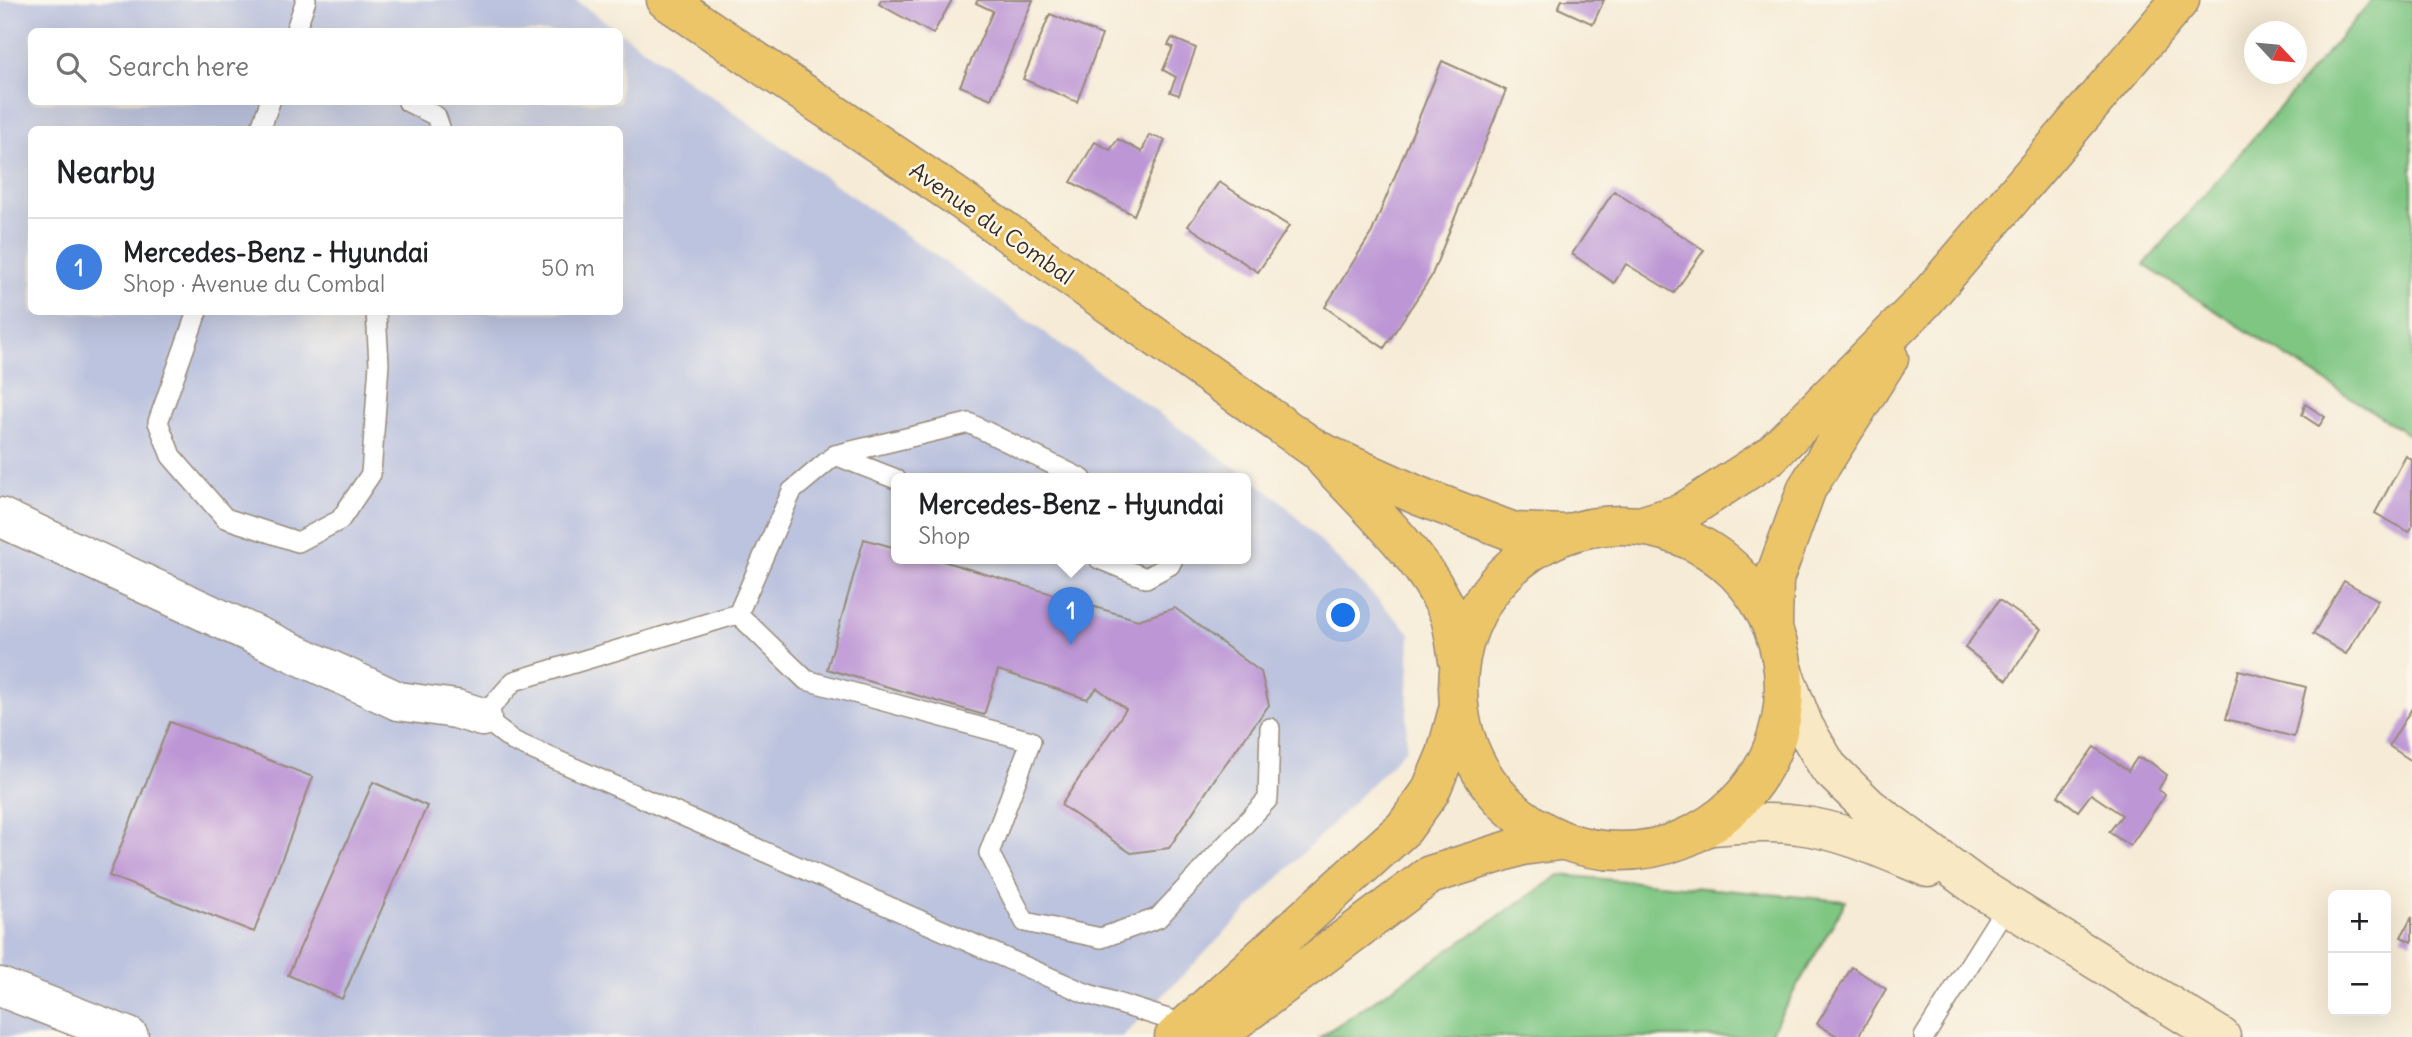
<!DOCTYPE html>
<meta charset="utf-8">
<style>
:root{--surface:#fff;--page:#f6f6f6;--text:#202124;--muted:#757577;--line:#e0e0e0;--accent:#d1495b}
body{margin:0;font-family:Delius,sans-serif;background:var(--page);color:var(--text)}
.controls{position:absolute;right:21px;bottom:21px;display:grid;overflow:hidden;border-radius:10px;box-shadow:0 7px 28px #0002}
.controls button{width:63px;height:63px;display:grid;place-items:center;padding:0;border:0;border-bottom:2px solid var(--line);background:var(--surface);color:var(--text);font:35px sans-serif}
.compass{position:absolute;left:2244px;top:21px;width:63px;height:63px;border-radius:50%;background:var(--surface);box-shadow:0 7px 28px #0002;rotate:116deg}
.you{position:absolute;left:1344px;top:616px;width:24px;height:24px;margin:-18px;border:5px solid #fff;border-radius:50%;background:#1a73e8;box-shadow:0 0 0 10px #1a73e833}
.badge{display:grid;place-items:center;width:46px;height:46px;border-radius:50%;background:var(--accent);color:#fff;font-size:23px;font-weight:700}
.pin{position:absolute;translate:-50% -58px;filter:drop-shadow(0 2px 4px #0008)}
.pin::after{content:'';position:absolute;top:37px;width:24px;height:21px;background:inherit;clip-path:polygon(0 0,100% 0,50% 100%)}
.popup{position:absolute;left:891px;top:473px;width:360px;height:91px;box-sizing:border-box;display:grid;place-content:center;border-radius:10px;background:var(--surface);filter:drop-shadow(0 2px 5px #0005);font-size:23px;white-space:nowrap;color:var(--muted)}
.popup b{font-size:26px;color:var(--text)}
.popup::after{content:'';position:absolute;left:50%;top:100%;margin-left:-14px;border:14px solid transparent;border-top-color:var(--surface)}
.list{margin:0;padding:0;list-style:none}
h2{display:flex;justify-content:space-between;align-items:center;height:91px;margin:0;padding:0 28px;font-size:30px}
h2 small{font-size:23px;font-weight:400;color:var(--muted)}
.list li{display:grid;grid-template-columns:46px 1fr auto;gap:21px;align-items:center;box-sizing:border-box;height:98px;padding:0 28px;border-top:2px solid var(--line)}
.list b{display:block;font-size:26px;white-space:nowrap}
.list p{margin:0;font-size:23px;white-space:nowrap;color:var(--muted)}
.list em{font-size:23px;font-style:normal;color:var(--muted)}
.icon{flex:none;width:38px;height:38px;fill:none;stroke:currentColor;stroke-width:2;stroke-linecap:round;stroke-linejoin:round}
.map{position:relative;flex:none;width:2412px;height:1037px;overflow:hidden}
.search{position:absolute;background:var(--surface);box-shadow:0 7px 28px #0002;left:28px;top:28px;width:595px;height:77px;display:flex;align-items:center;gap:18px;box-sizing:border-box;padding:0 24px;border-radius:10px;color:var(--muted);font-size:26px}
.panel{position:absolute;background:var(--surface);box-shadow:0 7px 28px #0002;left:28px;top:126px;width:595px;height:189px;border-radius:10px}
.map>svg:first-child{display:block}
</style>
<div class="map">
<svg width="2412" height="1037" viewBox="0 0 2412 1037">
<rect width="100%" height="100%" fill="#fbf7ec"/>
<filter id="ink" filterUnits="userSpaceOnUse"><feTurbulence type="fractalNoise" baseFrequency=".0143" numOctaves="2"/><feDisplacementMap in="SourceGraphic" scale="14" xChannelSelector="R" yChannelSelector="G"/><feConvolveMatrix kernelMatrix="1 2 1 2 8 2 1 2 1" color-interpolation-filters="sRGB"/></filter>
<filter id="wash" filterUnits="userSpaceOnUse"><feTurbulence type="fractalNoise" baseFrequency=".00686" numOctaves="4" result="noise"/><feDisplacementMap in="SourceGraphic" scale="28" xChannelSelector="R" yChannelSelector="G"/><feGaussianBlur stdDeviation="1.57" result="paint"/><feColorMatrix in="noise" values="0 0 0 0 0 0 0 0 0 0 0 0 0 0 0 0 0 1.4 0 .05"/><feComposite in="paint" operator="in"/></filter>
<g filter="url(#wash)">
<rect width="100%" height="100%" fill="#f6ebd6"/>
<path fill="#bcc3de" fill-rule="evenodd" d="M0 0H575L1278 498 1410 633 1406 749 1122 1037H0ZM32 32H620V102H32ZM32 130H620V312H32ZM896 479H1246V559H896Z"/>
<path fill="#7ec682" stroke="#5c7850" stroke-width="2" d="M2372 0H2412V437L2144 265Z
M1560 875 1846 901 1768 1037H1320Z"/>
<g id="blocks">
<path fill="#bd97d5" d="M881 0H952L933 34 879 4Z
M978 0H1033L991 99 960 86 993 11 976 3Z
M1562 0H1604L1593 24 1558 8Z
M1050 14 1102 35 1077 102 1023 79Z
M1172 38 1196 48 1179 95 1170 92 1176 77 1163 70 1173 47 1168 45Z
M1442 61 1506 90 1431 277 1384 348 1325 307 1372 232Z
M1149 135 1165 140 1134 215 1071 182 1095 142 1110 150 1118 139 1142 152Z
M1219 182 1289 226 1258 272 1188 226Z
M1614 191 1704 250 1674 293 1626 264 1614 283 1572 254Z
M2305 404 2325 417 2319 426 2302 415Z
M2406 456 2412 460V527L2409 532 2375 513Z
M864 539 896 548V559H936L1138 620 1175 608 1261 672 1269 705 1218 774 1169 848 1131 853 1061 805 1126 709 1097 688 1087 699 998 670 984 715 827 669Z
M2344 581 2378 600 2346 654 2313 634Z
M1999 600 2041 629 2007 680 1965 648Z
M2239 670 2306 687 2294 737 2226 719Z
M2412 708V761L2389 746Z
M170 722 313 777 254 932 109 876Z
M2094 747 2128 771 2137 758 2150 762 2167 775 2158 790 2165 795 2130 846 2109 832 2122 815 2091 794 2078 811 2058 796Z
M373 782 427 806 342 999 288 975Z
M2412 917V942L2401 937Z
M1852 967 1886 989 1858 1037H1839L1817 1024Z"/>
</g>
</g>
<g filter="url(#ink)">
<use href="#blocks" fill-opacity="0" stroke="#988a7a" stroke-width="2"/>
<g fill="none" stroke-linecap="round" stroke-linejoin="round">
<g stroke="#988a7a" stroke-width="22">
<path id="service" d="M295 32 306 0
M408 102 436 116 441 130
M260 130 270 102
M197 312 158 422 171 456 225 518 298 542 340 520 371 474 379 364 376 312
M835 455 896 479
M1082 479 969 423 835 455 792 491 738 614 514 681 482 717 513 741 1085 993 1187 1025
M1099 559 1146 578 1170 565 1173 559
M738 614 806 680 1031 741 989 853 1025 922 1101 938 1158 918 1268 799 1270 728
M1924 1037 2007 905"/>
</g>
<g stroke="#988a7a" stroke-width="41">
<path id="minor" d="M0 517 398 701 456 709 482 717
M0 987 129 1037"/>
</g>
<g stroke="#988a7a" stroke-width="41">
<path id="secondary" d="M1785 677 1804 726 1828 767 1869 807 1976 886 2221 1037
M1711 826C1740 824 1769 821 1798 825 1843 830 1887 851 1928 868"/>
</g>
<g stroke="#988a7a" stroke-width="41">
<path id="primary" d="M666 0 954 195 1315 449 1419 496 1514 532 1566 534
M1326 461C1367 506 1423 556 1448 612 1454 626 1455 645 1458 660
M1458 688a163 163 0 1 1 326 0a163 163 0 1 1-326 0Z
M1643 525 1682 513 1770 456 1925 300 2180 0
M1773 625 1774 579 1807 488 1889 358
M1174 1037 1404 828 1430 792 1446 754 1458 710
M1214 1037 1430 875 1522 846 1559 841"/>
</g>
<use href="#service" stroke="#fff" stroke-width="19"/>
<use href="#minor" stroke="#fff" stroke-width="38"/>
<use href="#secondary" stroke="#f8e8c3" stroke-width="38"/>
<use href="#primary" stroke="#edc569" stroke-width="38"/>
</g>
</g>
<g text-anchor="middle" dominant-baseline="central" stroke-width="5" stroke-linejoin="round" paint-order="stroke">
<g font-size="23" fill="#3b2a1e" stroke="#fbf7ec">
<text transform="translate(992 223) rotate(35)">Avenue du Combal</text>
</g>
</g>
</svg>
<div class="controls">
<button>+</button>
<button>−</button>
</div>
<svg class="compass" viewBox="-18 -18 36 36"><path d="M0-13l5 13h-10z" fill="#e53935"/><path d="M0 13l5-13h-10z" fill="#757577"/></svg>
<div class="you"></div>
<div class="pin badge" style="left:1071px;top:645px;background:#3f7fe0">1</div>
<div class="popup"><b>Mercedes-Benz - Hyundai</b>Shop</div>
<div class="search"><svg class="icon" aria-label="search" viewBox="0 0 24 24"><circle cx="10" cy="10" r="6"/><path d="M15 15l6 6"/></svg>Search here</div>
<section class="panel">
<h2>Nearby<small></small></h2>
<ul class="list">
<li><span class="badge" style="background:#3f7fe0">1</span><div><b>Mercedes-Benz - Hyundai</b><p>Shop · Avenue du Combal</p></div><em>50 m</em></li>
</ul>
</section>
</div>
